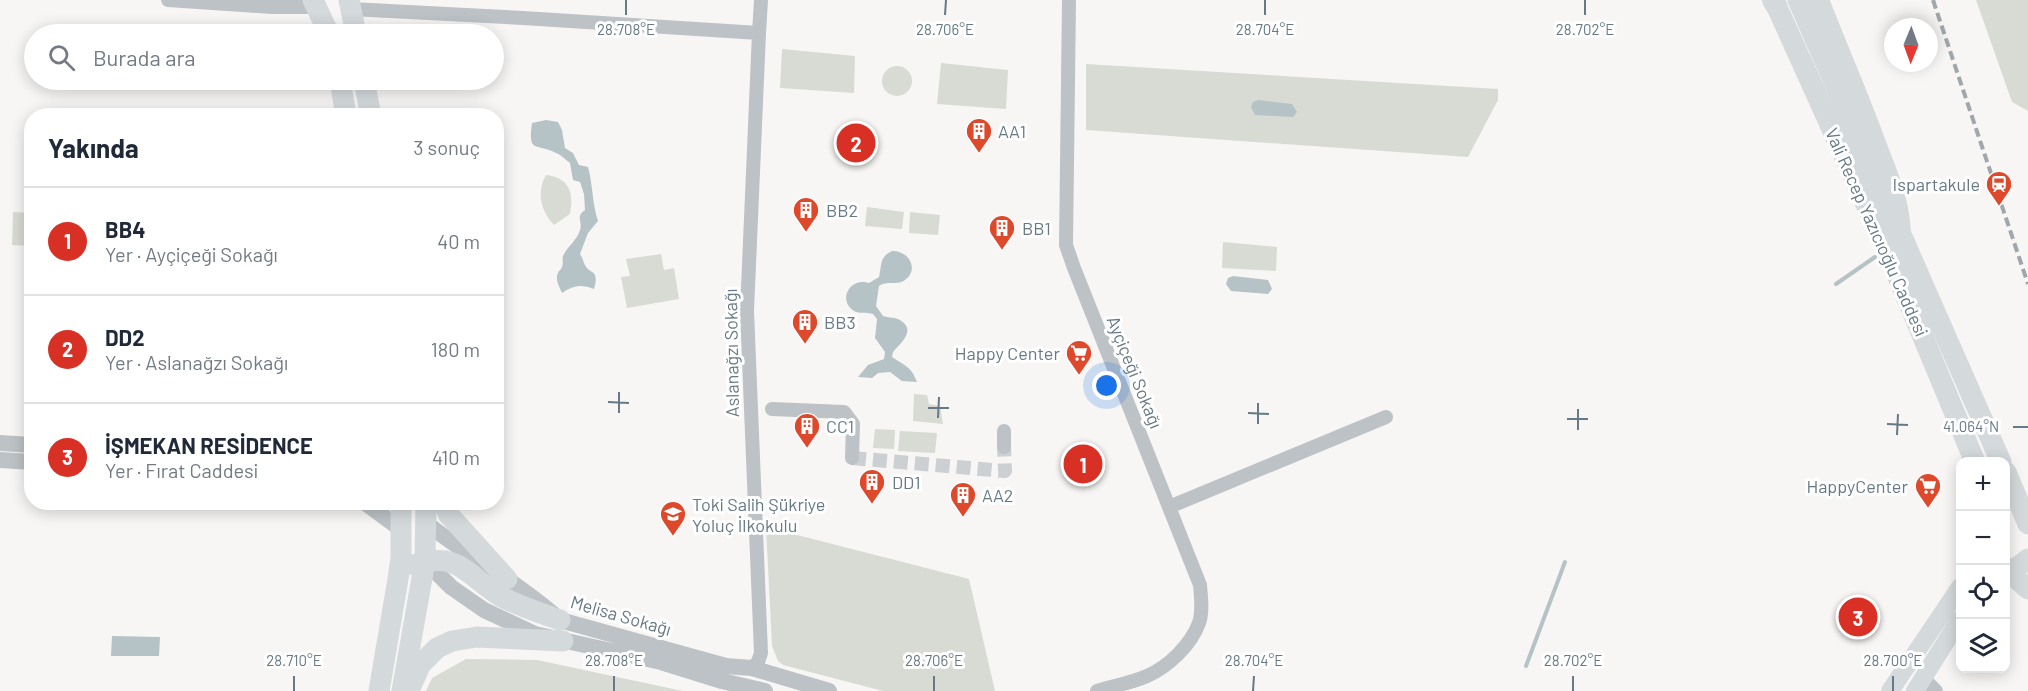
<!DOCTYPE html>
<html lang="tr">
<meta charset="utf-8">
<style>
:root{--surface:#fff;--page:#f6f6f7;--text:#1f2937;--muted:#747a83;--line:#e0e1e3;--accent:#d93025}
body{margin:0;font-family:Barlow,sans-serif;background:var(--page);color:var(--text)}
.controls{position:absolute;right:18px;bottom:18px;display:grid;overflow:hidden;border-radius:12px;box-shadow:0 3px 15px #0003}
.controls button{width:54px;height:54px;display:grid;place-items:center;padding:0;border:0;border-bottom:2px solid var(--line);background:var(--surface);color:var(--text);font:30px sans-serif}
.compass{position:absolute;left:1884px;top:18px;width:54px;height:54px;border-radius:50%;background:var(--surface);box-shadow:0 3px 15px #0003;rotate:181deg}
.you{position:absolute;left:1107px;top:386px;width:21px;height:21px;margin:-15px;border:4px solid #fff;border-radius:50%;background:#1a73e8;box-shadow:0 0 0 9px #1a73e833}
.badge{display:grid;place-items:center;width:39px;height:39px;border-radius:50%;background:var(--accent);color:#fff;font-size:20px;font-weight:700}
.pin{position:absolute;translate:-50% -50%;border:3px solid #fff;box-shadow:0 2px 6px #0006}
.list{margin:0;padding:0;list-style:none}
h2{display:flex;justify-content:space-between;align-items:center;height:78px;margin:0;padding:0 24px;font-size:26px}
h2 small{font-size:20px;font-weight:400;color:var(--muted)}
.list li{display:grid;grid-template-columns:39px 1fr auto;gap:18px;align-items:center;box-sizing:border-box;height:108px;padding:0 24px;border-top:2px solid var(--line)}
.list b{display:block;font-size:22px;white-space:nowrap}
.list p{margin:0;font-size:20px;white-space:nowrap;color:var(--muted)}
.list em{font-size:20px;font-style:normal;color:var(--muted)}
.icon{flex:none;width:33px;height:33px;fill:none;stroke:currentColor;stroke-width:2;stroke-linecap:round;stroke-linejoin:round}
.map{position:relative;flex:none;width:2028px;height:691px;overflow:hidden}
.search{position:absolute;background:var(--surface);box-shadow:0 3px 15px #0003;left:24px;top:24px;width:480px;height:66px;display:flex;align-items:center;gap:15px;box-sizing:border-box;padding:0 21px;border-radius:33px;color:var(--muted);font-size:22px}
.panel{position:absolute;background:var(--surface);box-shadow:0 3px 15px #0003;left:24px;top:108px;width:480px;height:402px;border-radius:24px}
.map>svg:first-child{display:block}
</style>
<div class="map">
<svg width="2028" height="691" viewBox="0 0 2028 691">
<rect width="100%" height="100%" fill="#f7f6f4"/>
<path fill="#d7dbd3" d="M1976 0H2028V111L2012 102Z
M782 49 855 56 854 93 780 88Z
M941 63 1008 70 1006 109 937 104Z
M1086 64 1498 89V100L1468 157 1086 130Z
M882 81a15 15 0 1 1 30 0a15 15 0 1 1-30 0Z
M546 175C570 178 574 193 570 214L554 225C541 212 536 192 546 175Z
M867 207 904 212 902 229 865 226Z
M13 212 31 213V246L12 245Z
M910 212 940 215 938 235 909 233Z
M1223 242 1277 247 1276 271 1222 268Z
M661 254 664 270 674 268 679 299 627 308 621 277 630 276 626 259Z
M914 394 927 395 929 404 940 406 943 424 913 421Z
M875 429 895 430 894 449 873 448Z
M900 431 937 433 935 453 898 451Z
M766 527 969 579 995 691H883L783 665 778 661 772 646Z
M466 659 537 660 683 691H426L432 678Z"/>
<path fill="#b5c3c6" d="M1258 100 1292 104 1297 112 1293 117 1255 115 1251 107 1253 102Z
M546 120 558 122 562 130 565 148 573 153 579 165 588 167C593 185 592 203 598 221L588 233 580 254C582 257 583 260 584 263 589 276 600 267 594 289 582 284 573 285 562 293 559 286 554 279 559 271 560 270 561 269 562 267 564 262 561 259 564 254 569 245 577 240 580 230 583 221 575 217 585 210L584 194 580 182 573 180 570 163C565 159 560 154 554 152 535 143 528 153 532 123Z
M892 251C908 250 920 269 905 280 897 286 887 280 879 286L876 306 883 316C888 318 893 317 898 319 918 329 901 343 893 352L892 357C905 366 911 366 917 382L902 381 890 372 878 373 872 378 858 377 868 365 884 359 885 352 875 338 877 319 873 314C866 312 860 314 854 311 837 300 850 277 869 283L879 277C882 265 879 257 892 251Z
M1233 276 1268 280 1272 289 1268 294 1231 291 1226 284 1228 278Z
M112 636 160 637 159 656H111Z"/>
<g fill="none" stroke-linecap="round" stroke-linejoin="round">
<path stroke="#b5c3c6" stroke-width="4" d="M1836 284 1875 257
M1526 666 1565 562"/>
<path stroke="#ccd0d2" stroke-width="14" stroke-dasharray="14 7" stroke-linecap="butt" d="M852 458 1005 471 1004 447"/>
<path stroke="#bdc2c6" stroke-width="14" d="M168 0 272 7H315
M1069 0 1066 245 1074 268 1200 585C1201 597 1203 612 1199 623 1191 645 1168 667 1147 676 1131 683 1113 686 1097 691
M351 9 523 18 759 33 761 0
M772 409 844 412 853 424 852 458
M1004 431V447
M1169 507 1386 417
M752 668 758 662 761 653 747 311 759 33
M1923 678 1936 691"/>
<path stroke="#bdc2c6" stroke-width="16" d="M0 443 32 445
M0 460 32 462
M364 502 402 530
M426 523C469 557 519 583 560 620L726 666 752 668 829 691
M425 561 451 587 484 610 535 634 661 662 722 681 765 691"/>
<path stroke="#d4d9dc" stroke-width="18" d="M1890 691 1960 587
M1915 691 1960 619"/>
<path stroke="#d4d9dc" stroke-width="21" d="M313 0 329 34
M349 0 356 34
M1798 0 2001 462
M1776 5 1888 253 1975 462
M340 80 346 116
M364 80 371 116
M2006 472 2028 524
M443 502 449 515 507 579
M414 565C459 550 466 575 500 596 518 606 540 613 560 620
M2006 567 2010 573 2028 589
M2010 573 2028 559
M410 688 421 664 437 648 452 641 477 637 563 641
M379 691 398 579 401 558V502
M402 691 425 561 426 502"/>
<path stroke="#d4d9dc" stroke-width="22" d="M1773 0 1776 5
M1818 0C1837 49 1858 97 1876 146 1888 178 1899 201 1900 235"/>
<path stroke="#9fa7ab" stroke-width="4" stroke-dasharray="9 4.5" stroke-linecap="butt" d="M1933 0 2028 284"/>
</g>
<path fill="none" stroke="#667984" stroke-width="2" d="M626 15V0M945 15 946 0M1265 15V0M1585 15V0M608 402 629 403M928 408H949M619 413V392M1248 413 1269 414M938 418 939 397M1567 419H1588M1258 424V403M1887 424 1908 425M2013 427H2028M1578 430V409M1897 435 1898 414M294 691V676M614 691V676M934 691V676M1253 691 1254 676M1573 691V676M1893 691V676"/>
<defs>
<g id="building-pin" transform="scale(1.35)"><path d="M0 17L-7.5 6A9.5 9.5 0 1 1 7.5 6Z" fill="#de492c" stroke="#fff"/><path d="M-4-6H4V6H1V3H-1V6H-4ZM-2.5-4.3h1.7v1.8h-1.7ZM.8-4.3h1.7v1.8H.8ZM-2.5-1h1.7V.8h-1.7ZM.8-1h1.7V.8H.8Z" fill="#fff"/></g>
<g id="station-pin" transform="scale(1.35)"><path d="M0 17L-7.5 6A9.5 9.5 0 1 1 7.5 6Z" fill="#de492c" stroke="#fff"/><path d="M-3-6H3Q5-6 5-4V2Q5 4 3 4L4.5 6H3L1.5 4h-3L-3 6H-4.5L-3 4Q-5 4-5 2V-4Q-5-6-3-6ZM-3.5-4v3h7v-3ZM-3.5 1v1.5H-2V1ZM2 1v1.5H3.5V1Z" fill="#fff"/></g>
<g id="supermarket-pin" transform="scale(1.35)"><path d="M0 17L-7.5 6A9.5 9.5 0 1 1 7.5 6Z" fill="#de492c" stroke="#fff"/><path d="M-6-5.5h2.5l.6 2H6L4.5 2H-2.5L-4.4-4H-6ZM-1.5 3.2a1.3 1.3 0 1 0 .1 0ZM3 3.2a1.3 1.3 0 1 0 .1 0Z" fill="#fff"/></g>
<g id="school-pin" transform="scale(1.35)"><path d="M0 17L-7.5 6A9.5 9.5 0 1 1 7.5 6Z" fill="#de492c" stroke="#fff"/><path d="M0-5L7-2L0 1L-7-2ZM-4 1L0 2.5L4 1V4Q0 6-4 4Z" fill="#fff"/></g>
</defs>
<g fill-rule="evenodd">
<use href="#building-pin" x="979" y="131"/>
<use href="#station-pin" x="1999" y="184"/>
<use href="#building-pin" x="806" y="210"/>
<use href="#building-pin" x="1002" y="228"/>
<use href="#building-pin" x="805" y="322"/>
<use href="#supermarket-pin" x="1079" y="353"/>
<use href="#building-pin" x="807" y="426"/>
<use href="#building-pin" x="872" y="482"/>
<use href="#supermarket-pin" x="1928" y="486"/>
<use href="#building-pin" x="963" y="495"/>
<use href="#school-pin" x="673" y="514"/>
</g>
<g text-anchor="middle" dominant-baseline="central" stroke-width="6" stroke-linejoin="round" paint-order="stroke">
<g font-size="18" fill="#667984" stroke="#fff" text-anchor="start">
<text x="998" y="131">AA1</text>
<text x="1980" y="184" text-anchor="end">Ispartakule</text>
<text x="826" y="210">BB2</text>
<text x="1022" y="228">BB1</text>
<text x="824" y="322">BB3</text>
<text x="1060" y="353" text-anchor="end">Happy Center</text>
<text x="826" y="426">CC1</text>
<text x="892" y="482">DD1</text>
<text x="1908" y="486" text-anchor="end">HappyCenter</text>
<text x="982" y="495">AA2</text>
<text x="692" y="504">Toki Salih Şükriye<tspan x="692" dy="21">Yoluç İlkokulu</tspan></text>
</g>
<g font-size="18" fill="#667984" stroke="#fff">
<text transform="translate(1877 232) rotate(66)">Vali Recep Yazıcıoğlu Caddesi</text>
<text transform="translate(731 353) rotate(-91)">Aslanağzı Sokağı</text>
<text transform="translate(1135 372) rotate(68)">Ayçiçeği Sokağı</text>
<text transform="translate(621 615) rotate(16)">Melisa Sokağı</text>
</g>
</g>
<g font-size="15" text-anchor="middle" fill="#667984" stroke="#fff" stroke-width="6" stroke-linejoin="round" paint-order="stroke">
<text x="626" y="35">28.708°E</text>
<text x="945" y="35">28.706°E</text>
<text x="1265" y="35">28.704°E</text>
<text x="1585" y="35">28.702°E</text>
<text x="1971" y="432">41.064°N</text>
<text x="294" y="666">28.710°E</text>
<text x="614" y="666">28.708°E</text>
<text x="934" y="666">28.706°E</text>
<text x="1254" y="666">28.704°E</text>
<text x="1573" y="666">28.702°E</text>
<text x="1893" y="666">28.700°E</text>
</g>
</svg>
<div class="controls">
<button>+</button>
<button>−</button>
<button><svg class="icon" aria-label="locate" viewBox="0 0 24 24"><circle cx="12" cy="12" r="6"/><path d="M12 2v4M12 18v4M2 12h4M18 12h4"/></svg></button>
<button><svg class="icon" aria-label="layers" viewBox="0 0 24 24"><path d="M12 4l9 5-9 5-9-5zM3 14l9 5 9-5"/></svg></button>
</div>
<svg class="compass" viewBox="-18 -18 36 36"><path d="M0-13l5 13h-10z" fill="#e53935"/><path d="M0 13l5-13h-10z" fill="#747a83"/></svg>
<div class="you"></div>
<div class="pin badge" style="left:1083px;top:464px">1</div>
<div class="pin badge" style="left:856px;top:143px">2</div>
<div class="pin badge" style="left:1858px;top:617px">3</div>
<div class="search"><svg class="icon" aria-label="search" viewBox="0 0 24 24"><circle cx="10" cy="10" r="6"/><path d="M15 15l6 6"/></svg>Burada ara</div>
<section class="panel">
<h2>Yakında<small>3 sonuç</small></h2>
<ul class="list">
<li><span class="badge">1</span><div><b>BB4</b><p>Yer · Ayçiçeği Sokağı</p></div><em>40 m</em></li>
<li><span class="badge">2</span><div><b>DD2</b><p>Yer · Aslanağzı Sokağı</p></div><em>180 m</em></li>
<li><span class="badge">3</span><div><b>İŞMEKAN RESİDENCE</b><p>Yer · Fırat Caddesi</p></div><em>410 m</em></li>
</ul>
</section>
</div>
